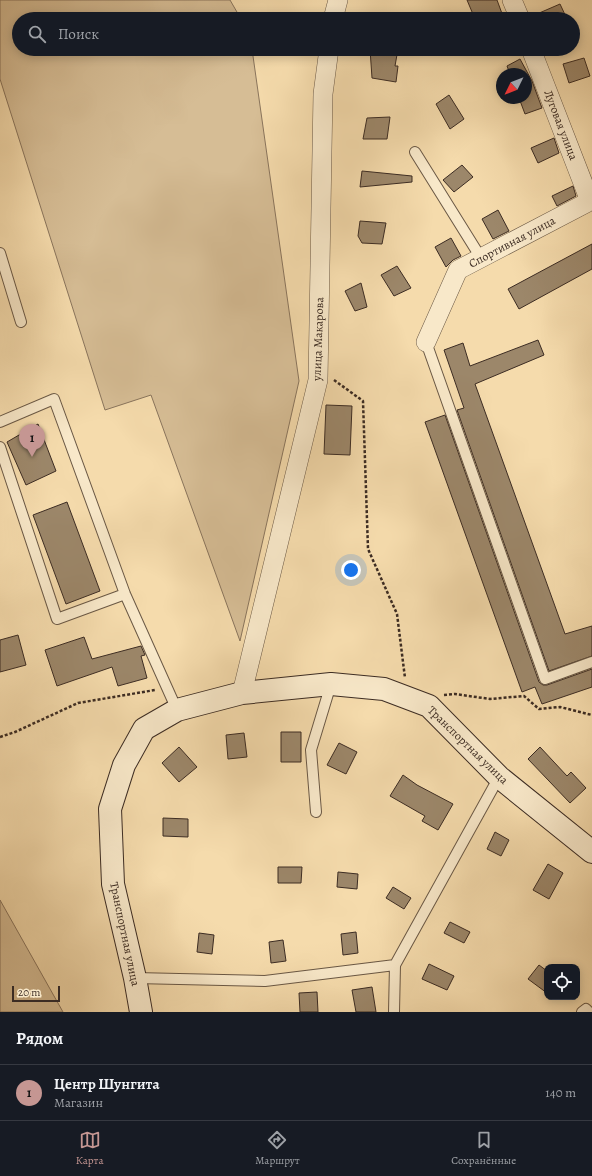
<!DOCTYPE html>
<html lang="ru">
<meta charset="utf-8">
<style>
:root{--surface:#171b24;--page:#20242c;--text:#f1f3f6;--muted:#9ea1a6;--line:#363941;--accent:#c59692}
body{margin:0;font-family:Alegreya,serif;background:var(--page);color:var(--text)}
.controls{position:absolute;right:12px;bottom:12px;display:grid;overflow:hidden;border-radius:8px;box-shadow:0 2px 10px #0003}
.controls button{width:36px;height:36px;display:grid;place-items:center;padding:0;border:0;border-bottom:1px solid var(--line);background:var(--surface);color:var(--text);font:20px sans-serif}
.compass{position:absolute;left:496px;top:68px;width:36px;height:36px;border-radius:50%;background:var(--surface);box-shadow:0 2px 10px #0003;rotate:227deg}
.scale{position:absolute;left:12px;bottom:10px;width:48px;box-sizing:border-box;padding-left:4px;border:2px solid #3c2c23;border-top:0;font-size:11px;line-height:14px;white-space:nowrap;color:#3c2c23;-webkit-text-stroke:3px #f8e8c9;paint-order:stroke}
.you{position:absolute;left:351px;top:570px;width:14px;height:14px;margin:-10px;border:3px solid #fff;border-radius:50%;background:#1a73e8;box-shadow:0 0 0 6px #1a73e833}
.badge{display:grid;place-items:center;width:26px;height:26px;border-radius:50%;background:var(--accent);color:#111;font-size:13px;font-weight:700}
.pin{position:absolute;translate:-50% -33px;filter:drop-shadow(0 1px 2px #0008)}
.pin::after{content:'';position:absolute;top:21px;width:14px;height:12px;background:inherit;clip-path:polygon(0 0,100% 0,50% 100%)}
.list{margin:0;padding:0;list-style:none}
h2{display:flex;justify-content:space-between;align-items:center;height:52px;margin:0;padding:0 16px;font-size:17px}
h2 small{font-size:13px;font-weight:400;color:var(--muted)}
.list li{display:grid;grid-template-columns:26px 1fr auto;gap:12px;align-items:center;box-sizing:border-box;height:56px;padding:0 16px;border-top:1px solid var(--line)}
.list b{display:block;font-size:15px;white-space:nowrap}
.list p{margin:0;font-size:13px;white-space:nowrap;color:var(--muted)}
.list em{font-size:13px;font-style:normal;color:var(--muted)}
.icon{flex:none;width:22px;height:22px;fill:none;stroke:currentColor;stroke-width:2;stroke-linecap:round;stroke-linejoin:round}
.map{position:relative;flex:none;width:592px;height:1012px;overflow:hidden}
.search{position:absolute;background:var(--surface);box-shadow:0 2px 10px #0003;left:12px;right:12px;top:12px;height:44px;display:flex;align-items:center;gap:10px;box-sizing:border-box;padding:0 14px;border-radius:22px;color:var(--muted);font-size:15px}
.sheet{height:108px;background:var(--surface)}
nav{display:flex;justify-content:space-around;align-items:center;box-sizing:border-box;height:56px;border-top:1px solid var(--line);background:var(--surface);font-size:11px;color:var(--muted)}
nav a{display:grid;justify-items:center;gap:2px}
nav .on{color:var(--accent)}
.map>svg:first-child{display:block}
</style>
<div class="map">
<svg width="592" height="1012" viewBox="0 0 592 1012">
<rect width="100%" height="100%" fill="#f5dbac"/>
<filter id="stains"><feTurbulence type="fractalNoise" baseFrequency=".005" numOctaves="4"/><feColorMatrix values="0 0 0 0 .2 0 0 0 0 .09 0 0 0 0 .02 0 0 0 .5 -.17"/></filter>
<radialGradient id="worn" r=".72"><stop offset=".6" stop-color="#630" stop-opacity="0"/><stop offset="1" stop-color="#630" stop-opacity=".3"/></radialGradient>
<path fill="#d6bd95" stroke="#89745c" d="M0 0H230L241 19H19V49H252L299 381 240 641 151 395 105 410 0 79Z
M0 900 63 1012H0Z"/>
<path fill="#9c876a" stroke="#3c2c23" d="M467 0H497L504 19H475Z
M560 4 567 19H531L530 17Z
M370 49H398L395 66H398L396 82 372 78Z
M584 58 590 76 569 83 563 64Z
M520 59 532 81 542 108 525 114 519 98H526V74H510L507 66Z
M449 95 464 119 450 129 436 104Z
M390 117 387 139H363L367 118Z
M554 138 559 153 538 163 531 148Z
M462 165 473 177 454 192 443 180Z
M362 171 412 176V182L360 187Z
M573 186 576 196 557 206 552 196Z
M498 210 509 231 493 239 482 219Z
M360 221 386 223 382 244 362 243 358 236Z
M451 238 461 256 453 260 446 267 435 247Z
M592 244V269L519 309 508 289Z
M397 266 411 288 394 296 381 275Z
M361 283 367 307 355 311 345 291Z
M538 340 544 355 475 384 565 634 592 626V656L549 671 457 410 464 408 444 350 463 343 470 366Z
M326 405 352 406 350 455 324 454Z
M445 415 539 682 543 685H547L592 669V687L542 704 535 687 522 692 425 422Z
M38 424 56 471 26 485 7 442Z
M67 502 100 591 66 604 33 515Z
M18 635 26 665 0 672V640Z
M84 637 92 659 141 646 145 655 141 656 147 678 118 686 112 667 57 686 45 650Z
M281 732H301V762H281Z
M244 733 247 757 228 759 226 735Z
M339 743 357 752 346 774 327 765Z
M179 747 197 767 179 782 162 763Z
M540 747 567 776 571 772 586 788 570 803 528 759Z
M403 775 417 785 453 804 438 830 422 821 425 816 390 796Z
M163 818 188 819V837L163 836Z
M495 832 509 840 501 856 487 849Z
M548 864 563 873 549 899 533 890Z
M278 867H302L301 883H278Z
M338 872 358 874 357 889 337 887Z
M393 887 411 898 404 909 386 898Z
M450 922 470 932 464 943 444 933Z
M356 932 358 953 343 955 341 934Z
M199 933 214 935 212 954 197 952Z
M283 940 286 961 271 963 269 942Z
M429 964 454 976 447 990 422 979Z
M539 965 547 971V993L528 979Z
M372 987 376 1012H356L352 990Z
M317 992 318 1012H300L299 993Z"/>
<g fill="none" stroke-linecap="round" stroke-linejoin="round">
<g stroke="#6a5845" stroke-width="12">
<path id="service" d="M415 152 481 258
M0 253 21 322
M426 342 545 679 592 662
M0 422 54 399 125 594 177 710
M0 447 57 619 125 594
M316 812 311 750 331 684
M135 978 265 981 395 965 499 777
M394 1012 395 965
M582 1012 586 1009 589 1012"/>
</g>
<g stroke="#6a5845" stroke-width="20">
<path id="minor" d="M512 0 520 19
M333 19 338 0
M531 49 590 201
M426 342 458 270 592 200
M242 693 318 380 323 94 329 49"/>
</g>
<g stroke="#3c2c23" stroke-width="24">
<path id="secondary" d="M141 1012 135 978 113 884 110 809 124 765 144 729 177 710 242 693 331 684 384 689 429 706 499 777 592 852"/>
</g>
<path stroke="#3c2c23" stroke-width="2.5" stroke-dasharray="3 2" stroke-linecap="butt" d="M334 380 363 401 368 549 397 614 405 678
M444 695 455 694 490 699 524 696 539 709 560 707 592 715
M0 737 15 732 78 703 155 690"/>
<use href="#service" stroke="#f8e8c9" stroke-width="10"/>
<use href="#minor" stroke="#f8e8c9" stroke-width="19"/>
<use href="#secondary" stroke="#f8e8c9" stroke-width="22"/>
</g>
<g text-anchor="middle" dominant-baseline="central" stroke-width="3" stroke-linejoin="round" paint-order="stroke">
<g font-size="12" fill="#3c2c23" stroke="#f8e8c9">
<text transform="translate(561 125) rotate(69)">Луговая улица</text>
<text transform="translate(512 242) rotate(-28)">Спортивная улица</text>
<text transform="translate(318 339) rotate(-88)">улица Макарова</text>
<text transform="translate(468 745) rotate(44)">Транспортная улица</text>
<text transform="translate(125 934) rotate(78)">Транспортная улица</text>
</g>
</g>
<rect width="100%" height="100%" filter="url(#stains)"/>
<rect width="100%" height="100%" fill="url(#worn)"/>
</svg>
<div class="controls">
<button><svg class="icon" aria-label="locate" viewBox="0 0 24 24"><circle cx="12" cy="12" r="6"/><path d="M12 2v4M12 18v4M2 12h4M18 12h4"/></svg></button>
</div>
<svg class="compass" viewBox="-18 -18 36 36"><path d="M0-13l5 13h-10z" fill="#e53935"/><path d="M0 13l5-13h-10z" fill="#9ea1a6"/></svg>
<div class="scale">20 m</div>
<div class="you"></div>
<div class="pin badge" style="left:32px;top:457px">1</div>
<div class="search"><svg class="icon" aria-label="search" viewBox="0 0 24 24"><circle cx="10" cy="10" r="6"/><path d="M15 15l6 6"/></svg>Поиск</div>
</div>
<section class="sheet">
<h2>Рядом<small></small></h2>
<ul class="list">
<li><span class="badge">1</span><div><b>Центр Шунгита</b><p>Магазин</p></div><em>140 m</em></li>
</ul>
</section>
<nav>
<a class="on"><svg class="icon" aria-label="map" viewBox="0 0 24 24"><path d="M3 6l6-2 6 2 6-2v14l-6 2-6-2-6 2zM9 4v14M15 6v14"/></svg>Карта</a>
<a><svg class="icon" aria-label="directions" viewBox="0 0 24 24"><path d="M12 3l9 9-9 9-9-9zM9 14v-3h6M13 9l2 2-2 2"/></svg>Маршрут</a>
<a><svg class="icon" aria-label="saved" viewBox="0 0 24 24"><path d="M7 4h10v16l-5-4-5 4z"/></svg>Сохранённые</a>
</nav>
